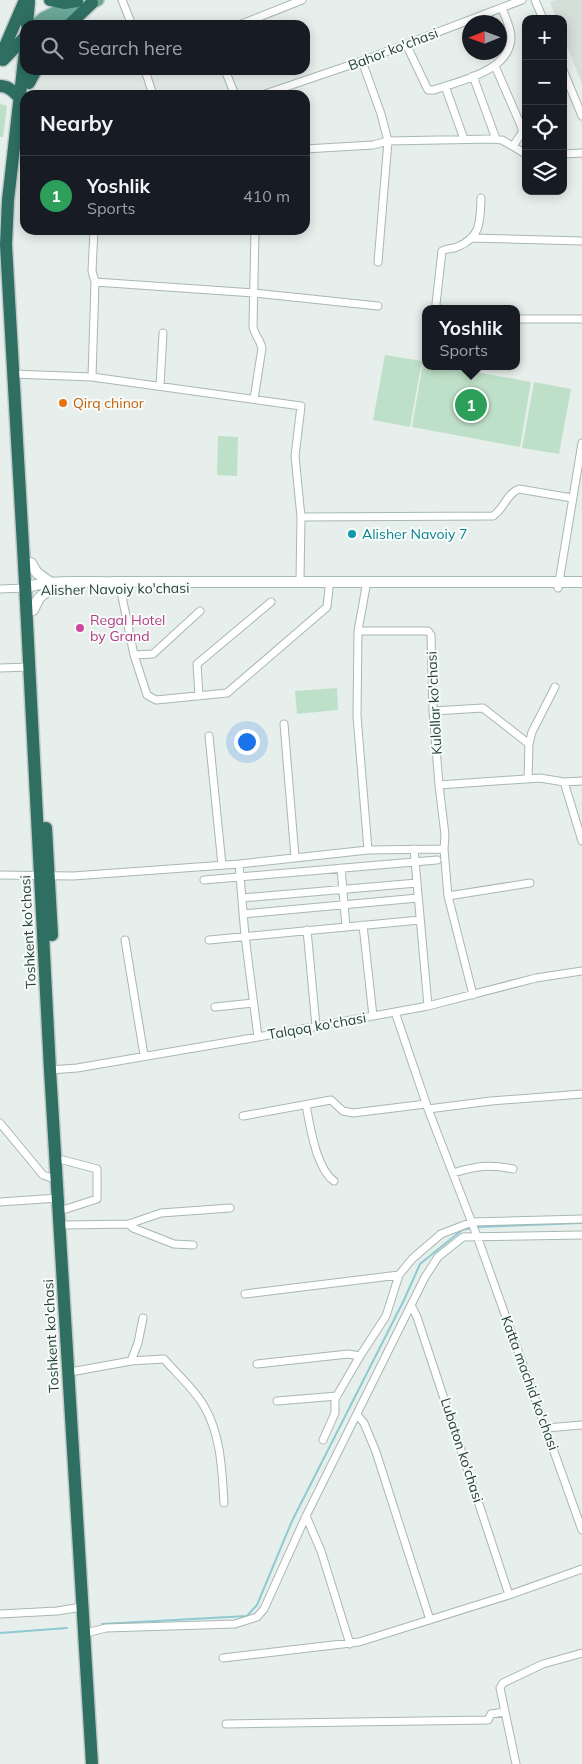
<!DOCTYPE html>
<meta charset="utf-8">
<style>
:root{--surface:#171b24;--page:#242831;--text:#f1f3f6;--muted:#9ea1a6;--line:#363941;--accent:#f4845f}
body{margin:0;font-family:Mulish,sans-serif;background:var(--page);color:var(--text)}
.controls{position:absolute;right:15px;top:15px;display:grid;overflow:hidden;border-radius:10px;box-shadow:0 2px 12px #0003}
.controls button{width:45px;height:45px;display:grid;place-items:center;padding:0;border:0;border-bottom:1px solid var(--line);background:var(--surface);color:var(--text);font:25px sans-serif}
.compass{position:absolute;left:462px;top:15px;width:45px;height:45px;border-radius:50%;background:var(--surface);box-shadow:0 2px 12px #0003;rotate:269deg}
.you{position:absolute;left:246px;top:741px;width:18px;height:18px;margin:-12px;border:4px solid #fff;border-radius:50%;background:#1a73e8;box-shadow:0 0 0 8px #1a73e833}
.badge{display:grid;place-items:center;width:32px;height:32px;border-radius:50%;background:var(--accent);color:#fff;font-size:16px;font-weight:700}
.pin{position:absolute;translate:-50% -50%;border:2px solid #fff;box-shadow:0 1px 5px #0006}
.popup{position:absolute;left:422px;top:305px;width:98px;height:65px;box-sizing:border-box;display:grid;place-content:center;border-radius:10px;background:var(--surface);filter:drop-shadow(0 1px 4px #0005);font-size:16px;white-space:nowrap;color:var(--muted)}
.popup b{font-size:19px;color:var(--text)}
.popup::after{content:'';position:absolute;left:50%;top:100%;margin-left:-10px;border:10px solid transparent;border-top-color:var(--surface)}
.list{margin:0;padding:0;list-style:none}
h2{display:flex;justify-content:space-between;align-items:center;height:65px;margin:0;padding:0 20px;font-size:21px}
h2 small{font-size:16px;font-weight:400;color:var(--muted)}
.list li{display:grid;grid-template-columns:32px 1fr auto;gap:15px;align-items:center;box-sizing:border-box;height:80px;padding:0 20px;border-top:1px solid var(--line)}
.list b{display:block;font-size:19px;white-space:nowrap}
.list p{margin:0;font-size:16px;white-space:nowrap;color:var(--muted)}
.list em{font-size:16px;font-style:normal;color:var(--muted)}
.icon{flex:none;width:28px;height:28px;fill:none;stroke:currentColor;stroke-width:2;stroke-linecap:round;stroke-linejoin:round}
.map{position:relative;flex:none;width:582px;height:1764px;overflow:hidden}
.search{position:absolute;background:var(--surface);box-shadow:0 2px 12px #0003;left:20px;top:20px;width:290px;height:55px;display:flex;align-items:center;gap:12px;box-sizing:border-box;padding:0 18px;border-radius:15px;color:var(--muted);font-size:19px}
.panel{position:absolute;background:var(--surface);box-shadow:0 2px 12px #0003;left:20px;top:90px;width:290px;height:145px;border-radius:15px}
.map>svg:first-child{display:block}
</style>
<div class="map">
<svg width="582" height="1764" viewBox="0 0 582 1764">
<rect width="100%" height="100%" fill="#e6efeb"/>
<path fill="#d4dfda" d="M556 0H582V84L563 36V19H557L550 2Z"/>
<path fill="#bfe0c8" d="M0 104 7 106 3 137H0Z
M385 355 422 361 410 427 373 420Z
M423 363H426V366H443L531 382 520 447 412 427Z
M534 382 571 389 559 454 522 448Z
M218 436 238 437 237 476 217 475Z
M337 688 338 710 297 714 295 691Z"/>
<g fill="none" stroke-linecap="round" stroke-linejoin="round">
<path stroke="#8ec9d4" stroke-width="2" d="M477 1227 582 1223
M102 1624 247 1616 257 1605 292 1521 404 1300 420 1264 462 1230 472 1228
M0 1633 67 1628"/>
<g stroke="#a8b8b2" stroke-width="9">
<path id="street" d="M122 0 132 25
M535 0 543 19
M239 25 302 0
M406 44 428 90H434C459 81 511 71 511 37 511 28 505 17 502 8
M362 61 381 114 388 141 378 262
M495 66 522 128V133L513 146
M145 70 153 95
M225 70 235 95
M563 70 582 116
M473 76 496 139
M445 86 464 139
M262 95 362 61 522 0
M305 149 373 145 388 141 491 139 502 140 526 154
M563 154 582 153
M471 238 582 241
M95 282 254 293 378 306
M437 309 436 304 442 251C447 248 452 249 457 247 482 237 480 220 481 198
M516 319H582
M13 374 92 377 301 406 295 456 301 517
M92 377 95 282 92 271 94 230
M160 386 163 333
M254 399 262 348C260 340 255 335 253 327L255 230
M300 581 301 517 493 516C504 509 507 493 519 489L572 498
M367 581 358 631 357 716 368 850
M119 582 134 655 147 695 156 700 227 693 327 607 329 588
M558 588 582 443
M0 589 26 588
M358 631H428L431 635 433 711 439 785 445 835 444 849 448 896 473 995
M134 655 153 654 200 611
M0 668 29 667
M199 696 197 664 271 602
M433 711 483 708 529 744
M284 724 295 857
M209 736 222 865
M528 779 529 744 532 732 555 687
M564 782 582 841
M439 785 540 778 564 782 582 781
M414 849 428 1006
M239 864 245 936 258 1037
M341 868 346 927
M0 875 73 876 239 864 368 850 444 849
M204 880 437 860
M448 896 530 883
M242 898 417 883
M243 914 418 898
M363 925 373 1016
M307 930 316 1026
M125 940 144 1055
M209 940 420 920
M215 1007 253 1003
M395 1012 428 1109 477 1236 582 1530
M50 1070 77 1068 258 1037 428 1006 536 978 582 971
M306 1105C310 1126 316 1168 334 1181
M428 1109 491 1101 582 1094
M243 1116 331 1100 343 1111 353 1113 426 1104
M0 1123 43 1175 57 1180
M63 1160 97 1169V1199L66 1209
M453 1173C476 1166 489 1164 513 1169
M0 1202 58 1198
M129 1224 133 1228 174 1244 193 1245
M67 1225 129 1224 161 1213 230 1208
M245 1294 399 1275
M412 1307 417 1317 509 1595
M131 1361 138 1343 143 1318
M257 1364 348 1354 360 1356
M76 1371 131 1361 164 1359C176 1373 195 1390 204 1406 221 1435 222 1470 224 1503
M277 1401 337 1396
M357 1415 364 1423 376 1452 430 1620
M546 1428 582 1425
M323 1440 335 1413V1399L360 1356 386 1316 399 1275 412 1259 441 1234 472 1222 582 1219
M306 1516 321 1551 350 1644
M0 1614 57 1611 82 1607
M90 1632 106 1628 235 1624 257 1617 264 1609 306 1516 425 1277 438 1257 463 1237 582 1235
M223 1658 359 1642 509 1595 582 1569
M226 1724 488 1720 491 1714 505 1712
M516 1764 500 1688 503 1683 543 1664 582 1653"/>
</g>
<g stroke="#a4bbb3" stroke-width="12">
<path id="secondary" d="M31 563 37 573 51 583
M26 588C45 579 96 583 119 582H582
M33 610 39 598 51 588"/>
</g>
<g stroke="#c2cac8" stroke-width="14">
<path id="primary" d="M34 25 43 18 73 3
M50 25 98 0"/>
</g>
<g stroke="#c2cac8" stroke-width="15">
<path id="highway" d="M50 0 64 3 77 1
M27 25 29 2
M69 25 92 3
M25 51 8 200 6 245 24 564 50 1070 92 1764
M0 58 25 0
M3 60 25 37
M29 83 36 70
M0 86C9 86 14 92 20 98
M46 828 52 935"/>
</g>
<use href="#street" stroke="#fff" stroke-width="7"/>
<use href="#secondary" stroke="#fff" stroke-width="10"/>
<use href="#primary" stroke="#6aa596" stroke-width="11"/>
<use href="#highway" stroke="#2f6f62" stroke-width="12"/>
</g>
<circle fill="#e8710a" stroke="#f7fbf9" stroke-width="2" cx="63" cy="403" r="5"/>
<circle fill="#0f9aa8" stroke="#f7fbf9" stroke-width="2" cx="352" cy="534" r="5"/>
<circle fill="#d1479c" stroke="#f7fbf9" stroke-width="2" cx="80" cy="628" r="5"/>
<g text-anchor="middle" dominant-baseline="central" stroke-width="4" stroke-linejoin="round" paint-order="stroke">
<g font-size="14" fill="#24423a" stroke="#f7fbf9">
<text transform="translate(393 49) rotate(-21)">Bahor ko'chasi</text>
<text transform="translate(115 589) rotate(-1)">Alisher Navoiy ko'chasi</text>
<text transform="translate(434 703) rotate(-93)">Kulollar ko'chasi</text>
<text transform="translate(28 932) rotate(-93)">Toshkent ko'chasi</text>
<text transform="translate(317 1026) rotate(-10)">Talqoq ko'chasi</text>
<text transform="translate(51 1336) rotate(-93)">Toshkent ko'chasi</text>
<text transform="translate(530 1383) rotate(70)">Katta machid ko'chasi</text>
<text transform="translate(462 1450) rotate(72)">Lubaton ko'chasi</text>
</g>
<g font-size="14" fill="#c56008" stroke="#f7fbf9" text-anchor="start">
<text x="73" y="403">Qirq chinor</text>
</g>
<g font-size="14" fill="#0d838f" stroke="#f7fbf9" text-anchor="start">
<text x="362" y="534">Alisher Navoiy 7</text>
</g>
<g font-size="14" fill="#b23c85" stroke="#f7fbf9" text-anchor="start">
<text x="90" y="620">Regal Hotel<tspan x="90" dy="16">by Grand</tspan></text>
</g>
</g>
</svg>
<div class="controls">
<button>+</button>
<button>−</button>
<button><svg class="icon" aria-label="locate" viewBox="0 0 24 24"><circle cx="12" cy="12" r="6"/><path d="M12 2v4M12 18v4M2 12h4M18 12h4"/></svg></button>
<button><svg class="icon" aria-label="layers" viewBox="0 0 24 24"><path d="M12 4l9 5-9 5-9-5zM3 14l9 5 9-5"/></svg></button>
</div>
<svg class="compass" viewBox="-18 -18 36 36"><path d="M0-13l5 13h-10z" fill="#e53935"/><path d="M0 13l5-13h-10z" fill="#9ea1a6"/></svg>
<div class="you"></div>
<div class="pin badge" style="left:471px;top:405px;background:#2e9e5b">1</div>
<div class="popup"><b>Yoshlik</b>Sports</div>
<div class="search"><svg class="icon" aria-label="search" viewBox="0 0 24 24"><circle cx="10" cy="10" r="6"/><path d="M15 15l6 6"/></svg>Search here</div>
<section class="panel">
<h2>Nearby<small></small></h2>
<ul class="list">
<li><span class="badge" style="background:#2e9e5b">1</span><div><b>Yoshlik</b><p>Sports</p></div><em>410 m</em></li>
</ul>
</section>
</div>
